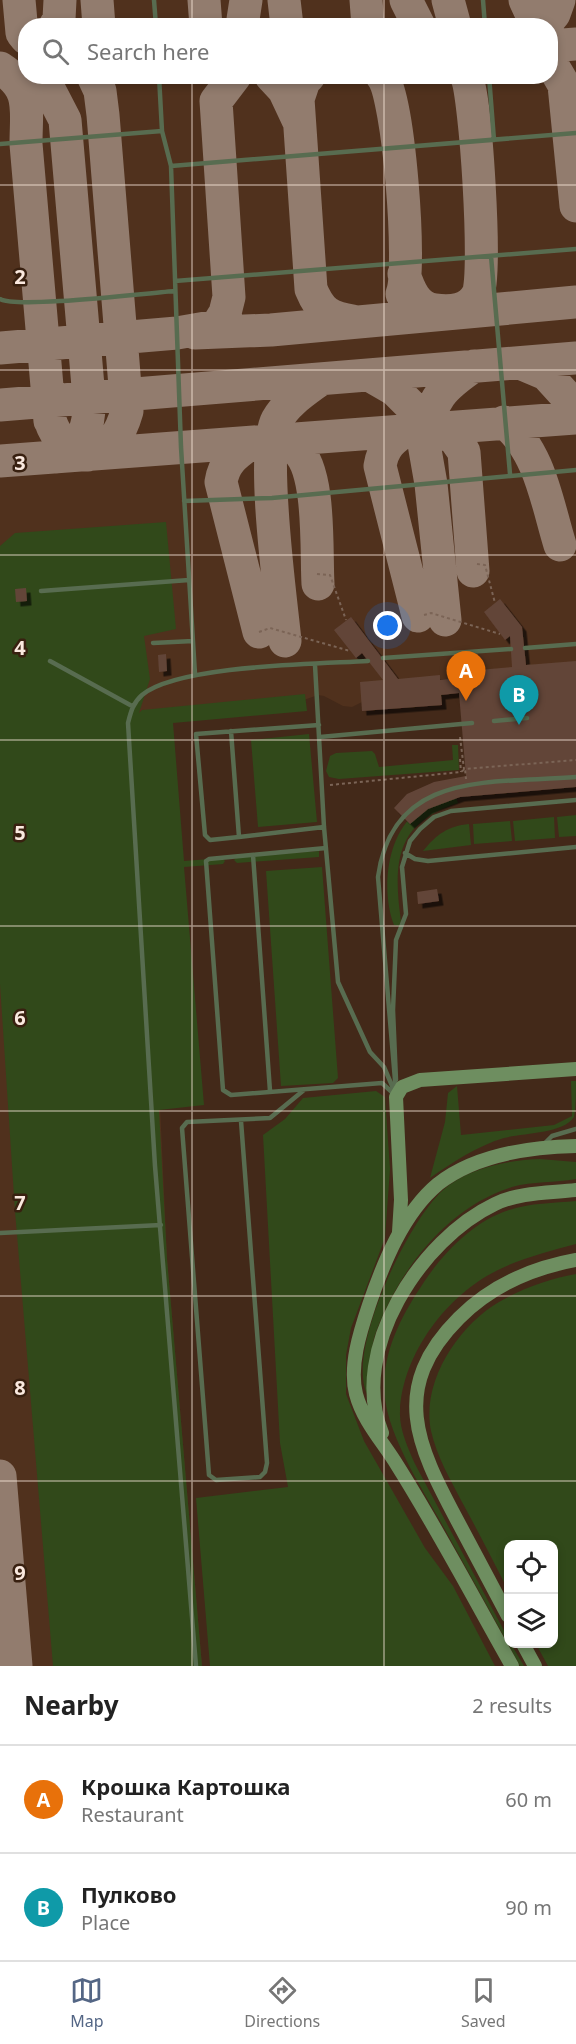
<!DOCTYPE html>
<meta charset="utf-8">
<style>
:root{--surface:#fff;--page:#f2f2f2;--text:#222;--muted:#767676;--line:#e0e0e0;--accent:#546685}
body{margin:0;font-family:"Noto Sans",sans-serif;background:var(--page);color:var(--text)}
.controls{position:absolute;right:18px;bottom:18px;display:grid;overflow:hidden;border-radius:12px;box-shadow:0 3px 9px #0003}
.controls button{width:54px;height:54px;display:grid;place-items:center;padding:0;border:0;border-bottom:2px solid var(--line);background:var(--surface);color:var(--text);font:30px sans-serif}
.you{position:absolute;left:388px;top:626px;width:21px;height:21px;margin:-15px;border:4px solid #fff;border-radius:50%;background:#1a73e8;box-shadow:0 0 0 9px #1a73e833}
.badge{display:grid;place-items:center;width:39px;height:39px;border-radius:50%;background:var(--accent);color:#fff;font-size:20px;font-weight:700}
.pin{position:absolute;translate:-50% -50px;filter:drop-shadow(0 2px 3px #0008)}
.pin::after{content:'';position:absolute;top:32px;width:21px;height:18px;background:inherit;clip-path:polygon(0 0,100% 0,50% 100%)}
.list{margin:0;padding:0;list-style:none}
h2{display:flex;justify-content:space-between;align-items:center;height:78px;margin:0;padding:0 24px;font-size:26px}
h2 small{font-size:20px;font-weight:400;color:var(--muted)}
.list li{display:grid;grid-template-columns:39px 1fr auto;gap:18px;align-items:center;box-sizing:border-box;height:108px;padding:0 24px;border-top:2px solid var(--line)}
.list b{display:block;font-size:22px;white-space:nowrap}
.list p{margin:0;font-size:20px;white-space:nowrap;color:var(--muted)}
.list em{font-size:20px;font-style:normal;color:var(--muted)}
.icon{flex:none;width:33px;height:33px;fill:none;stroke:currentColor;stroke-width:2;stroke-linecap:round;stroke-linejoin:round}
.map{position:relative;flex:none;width:576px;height:1666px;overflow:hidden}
.search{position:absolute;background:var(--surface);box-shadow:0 3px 9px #0003;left:18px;right:18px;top:18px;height:66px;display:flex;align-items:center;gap:15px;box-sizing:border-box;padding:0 21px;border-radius:24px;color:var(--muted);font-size:22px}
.sheet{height:294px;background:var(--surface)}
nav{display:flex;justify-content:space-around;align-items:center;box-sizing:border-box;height:84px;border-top:2px solid var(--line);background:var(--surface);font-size:16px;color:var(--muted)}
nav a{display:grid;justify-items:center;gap:3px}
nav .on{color:var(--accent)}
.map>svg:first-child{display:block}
</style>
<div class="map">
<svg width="576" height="1666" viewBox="0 0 576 1666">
<defs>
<filter id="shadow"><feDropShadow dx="4.5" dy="4.5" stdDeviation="0" flood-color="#0009"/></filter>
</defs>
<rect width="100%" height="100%" fill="#432919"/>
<path fill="#50311d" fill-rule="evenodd" d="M0 0H576V757L459 693 442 695V705L362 711V702L352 707 343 706 324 696 318 695 298 702 142 717 167 1258 202 1666H0ZM26 26H550V76H26Z"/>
<path fill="#31491a" d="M166 522 176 629 144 636 150 679 139 713 142 710 305 694 307 711 173 723 184 861 222 858 225 861 223 864 184 867 204 1105 159 1110 167 1258 202 1666H53L15 1211 0 984V546L15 533Z
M309 734 317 822 258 827 251 740Z
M452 745H458L459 770 339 779 329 777 326 771 330 756 336 753 372 751 375 754 379 767 453 760Z
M455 795 458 803C395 822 393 864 401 921L399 926 394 925C381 892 386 835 417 812 428 805 443 800 455 795Z
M576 815V836L559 837 557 817Z
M554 817 555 838 515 841 513 821Z
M510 821 512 841 474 844 473 824Z
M469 824 471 845 423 851C437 834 448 826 469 824Z
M319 851V857L237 863 234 860 237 857Z
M322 867 338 1078 333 1083 281 1086 266 871Z
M571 1081H576C576 1090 576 1110 574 1117 563 1134 522 1133 504 1138 477 1146 453 1162 430 1178L445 1122 448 1093 457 1086 461 1135 554 1125 572 1116Z
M376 1091 385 1097 390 1169 385 1238 351 1328 346 1355V1394L364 1441 425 1548 453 1586 495 1666H210L196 1498 288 1487 280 1443 263 1135 285 1119 303 1098Z
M540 1159 576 1162V1179C555 1183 533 1181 512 1187 447 1207 399 1270 376 1332 369 1349 372 1385 367 1394 346 1350 408 1222 442 1191 467 1168 508 1160 540 1159Z
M576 1201V1244C550 1251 522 1258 498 1270 447 1295 403 1353 400 1411 399 1429 408 1448 415 1464L508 1638V1644H511L524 1666H520C496 1622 472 1578 448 1535 425 1492 382 1431 384 1382 386 1344 404 1312 424 1282 444 1252 474 1221 509 1210 530 1203 554 1203 576 1201Z
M576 1274V1666H548L536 1644H554V1544H508V1590C493 1561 478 1531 462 1502 450 1479 437 1457 431 1431 421 1382 458 1326 499 1302 523 1288 549 1279 576 1274Z"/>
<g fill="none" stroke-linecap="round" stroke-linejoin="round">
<path stroke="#927c6e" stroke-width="33" d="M19 0 22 33 26 38
M97 0 99 26
M204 0 206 26
M284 0 287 26
M366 0 368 26
M406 0 419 26
M448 0 455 26
M525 0 537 26
M55 26 59 19 60 0
M242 26 246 0
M544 26 554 14 559 0
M550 46 576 44
M550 61 564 85 576 206
M0 68C33 89 26 108 26 144L50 421
M31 76 50 91 65 120 89 398C90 426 84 447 56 457
M271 76 284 90 299 122
M309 76 304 81 298 99 311 289C320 311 329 318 353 321
M382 76C399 97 412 269 402 294
M404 274C409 289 416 308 435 310 451 312 469 311 478 294 487 277 476 93 466 76
M195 333 271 330 576 302
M0 348 177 333 217 326 225 313 229 297 216 101 235 76
M520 363 546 374 576 407
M369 375 395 390 411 406 420 421 431 484 445 620
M0 405 576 358
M50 420C57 441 67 448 88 455 112 446 120 436 127 411L103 115 100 91 93 76
M504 422C540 451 547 503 560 545
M436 427 455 439 464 452 473 571
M408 429C392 439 383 447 380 466L418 616
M424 438C432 398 442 388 474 366
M271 443C280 444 290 443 297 450 321 472 316 552 318 584
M250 444C234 455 224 463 221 482L259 632
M0 461 576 418
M285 641C281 599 260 451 277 420 287 402 305 391 321 379
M0 1476 16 1666"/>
</g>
<path fill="#624538" filter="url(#shadow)" d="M26 588 27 601 16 602 15 589Z
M500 599 522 627 526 665 576 661V787L460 797 428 809 410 824 394 808 407 794 434 782 466 776 459 693 441 695 442 705 362 711 360 682 383 680 362 653 356 658 334 630 351 617 398 679 440 675V680L458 678 457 672 512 667 510 636 505 640 484 612Z
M166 654 167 671 159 672 158 655Z
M437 889 439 901 418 904 417 892Z"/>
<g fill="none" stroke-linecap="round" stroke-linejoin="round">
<path stroke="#7b6456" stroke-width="2" stroke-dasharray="3 3" stroke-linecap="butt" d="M477 564 485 565 495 603
M317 574 330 575 346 620
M424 615 431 613 500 634
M259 632 270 628 350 651
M460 737 464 769 576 760
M460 759 461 772
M330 785 461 772 465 769 466 779"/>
<path stroke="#586c50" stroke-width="4.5" d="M154 0 156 26
M483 0 485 26
M159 76 162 131 171 166 181 447 195 674
M489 76 494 140
M0 144 162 131
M171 166 576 133
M491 256 510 474
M175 281 576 249
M0 299C16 309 147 293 175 291
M184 501 272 498 576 470
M41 591 189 580
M153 643 193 641
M525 648 576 644
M383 658 511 649
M50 661 132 706
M315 665 324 827 338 982 370 1052 384 1067 393 1088
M494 721 527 718
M231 731 239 837 210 840 205 835 196 734 319 725
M320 737 472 723
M239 837 324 827
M326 848 209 859 206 861 223 1090 231 1095 382 1083 395 1095
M405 853 415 859 428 861 576 847
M253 855 270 1091
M396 1080 393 1010 396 940 406 914 402 867 410 841 420 829 434 817 451 811 576 800
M396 1092 378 877C393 769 492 784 576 777
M241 1121 267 1463 265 1472 260 1477 216 1480 209 1475 182 1128 187 1122 270 1118 304 1090
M544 1144 552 1136 576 1129
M0 1233 161 1225
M196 1666 155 1166 128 723C131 711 133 703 142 695 178 665 318 664 368 661"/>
<path stroke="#6e8e60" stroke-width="14" d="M399 1232 401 1200 396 1097 402 1087 420 1080 576 1069
M382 1433C348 1350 421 1239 495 1204 519 1192 550 1193 576 1190
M508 1616C491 1584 474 1552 457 1520 417 1445 389 1388 459 1318 491 1286 532 1268 576 1260
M523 1644 535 1666
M512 1666C474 1599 438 1530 397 1465 383 1442 363 1421 356 1394 349 1366 360 1332 369 1305 383 1264 403 1213 438 1184 475 1155 531 1147 576 1146"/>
</g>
<path fill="none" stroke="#fae9df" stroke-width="1.5" stroke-opacity="0.55" d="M192 0V26M384 0V26M192 76V1666M384 76V1666M0 185H576M0 370H576M0 555H576M0 740H576M0 926H576M0 1111H576M0 1296H576M0 1481H576"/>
<g font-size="20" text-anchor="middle" font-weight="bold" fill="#fae9df" stroke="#382010" stroke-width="5" stroke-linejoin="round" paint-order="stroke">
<text x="20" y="284">2</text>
<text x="20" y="470">3</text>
<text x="20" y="655">4</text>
<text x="20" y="840">5</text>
<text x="20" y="1025">6</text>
<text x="20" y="1210">7</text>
<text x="20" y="1395">8</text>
<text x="20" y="1580">9</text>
</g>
</svg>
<div class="controls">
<button><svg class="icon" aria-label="locate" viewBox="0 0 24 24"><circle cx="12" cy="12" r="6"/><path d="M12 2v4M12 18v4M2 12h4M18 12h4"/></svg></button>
<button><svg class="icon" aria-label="layers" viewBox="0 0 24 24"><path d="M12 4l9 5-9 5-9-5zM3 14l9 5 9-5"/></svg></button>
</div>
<div class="you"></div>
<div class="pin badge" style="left:466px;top:701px;background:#e8710a">A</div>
<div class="pin badge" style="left:519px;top:725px;background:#0f9aa8">B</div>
<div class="search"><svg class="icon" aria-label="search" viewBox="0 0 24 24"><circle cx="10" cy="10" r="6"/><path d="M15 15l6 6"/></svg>Search here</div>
</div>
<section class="sheet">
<h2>Nearby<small>2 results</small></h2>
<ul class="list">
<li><span class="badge" style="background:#e8710a">A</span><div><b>Крошка Картошка</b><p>Restaurant</p></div><em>60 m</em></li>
<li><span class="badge" style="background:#0f9aa8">B</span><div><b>Пулково</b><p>Place</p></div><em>90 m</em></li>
</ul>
</section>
<nav>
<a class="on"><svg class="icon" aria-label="map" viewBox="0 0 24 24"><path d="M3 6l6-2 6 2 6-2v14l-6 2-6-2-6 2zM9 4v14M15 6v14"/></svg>Map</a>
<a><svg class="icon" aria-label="directions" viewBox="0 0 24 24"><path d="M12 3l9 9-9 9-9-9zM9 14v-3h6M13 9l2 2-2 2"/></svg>Directions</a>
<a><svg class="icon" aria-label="saved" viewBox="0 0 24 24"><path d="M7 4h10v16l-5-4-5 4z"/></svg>Saved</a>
</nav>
